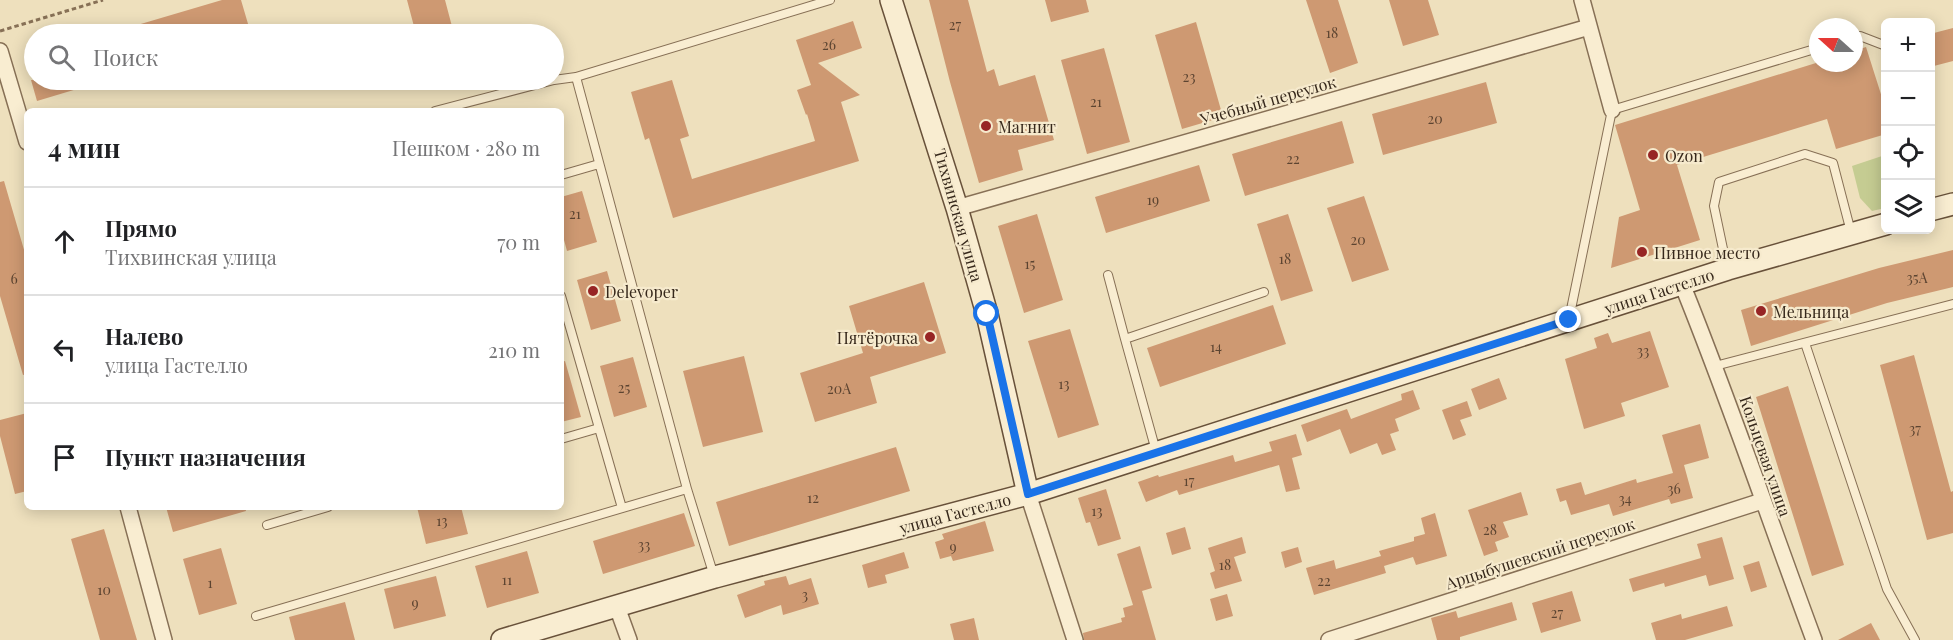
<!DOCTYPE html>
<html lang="ru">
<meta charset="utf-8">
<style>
:root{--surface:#fff;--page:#f2f2f2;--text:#202124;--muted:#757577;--line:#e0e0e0}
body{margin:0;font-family:"Playfair Display",serif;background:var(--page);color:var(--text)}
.controls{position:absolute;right:18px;top:18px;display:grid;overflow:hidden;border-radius:9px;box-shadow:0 3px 15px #0003}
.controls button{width:54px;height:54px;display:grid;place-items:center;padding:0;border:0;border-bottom:2px solid var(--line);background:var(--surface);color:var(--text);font:30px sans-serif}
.compass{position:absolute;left:1809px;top:18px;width:54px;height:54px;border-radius:50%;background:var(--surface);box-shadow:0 3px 15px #0003;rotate:291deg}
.stop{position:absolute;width:18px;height:18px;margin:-14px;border:4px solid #1a73e8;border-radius:50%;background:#fff}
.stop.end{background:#1a73e8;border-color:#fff;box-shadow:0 2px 6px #0008}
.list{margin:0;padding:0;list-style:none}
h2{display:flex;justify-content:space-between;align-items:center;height:78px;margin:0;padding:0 24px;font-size:26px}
h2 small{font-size:20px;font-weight:400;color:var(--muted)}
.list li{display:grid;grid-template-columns:39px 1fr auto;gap:18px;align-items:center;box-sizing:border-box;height:108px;padding:0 24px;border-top:2px solid var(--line)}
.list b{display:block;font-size:22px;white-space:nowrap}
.list p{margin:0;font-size:20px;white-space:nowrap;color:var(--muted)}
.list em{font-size:20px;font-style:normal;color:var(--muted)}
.icon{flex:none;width:33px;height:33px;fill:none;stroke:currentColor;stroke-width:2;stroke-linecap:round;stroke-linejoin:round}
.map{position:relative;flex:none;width:1953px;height:640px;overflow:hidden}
.search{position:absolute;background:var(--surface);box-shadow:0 3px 15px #0003;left:24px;top:24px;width:540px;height:66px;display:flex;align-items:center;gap:15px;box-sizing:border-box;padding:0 21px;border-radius:33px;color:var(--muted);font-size:22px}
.panel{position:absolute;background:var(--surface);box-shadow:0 3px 15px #0003;left:24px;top:108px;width:540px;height:402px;border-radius:9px}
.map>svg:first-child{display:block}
</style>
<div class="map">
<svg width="1953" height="640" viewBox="0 0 1953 640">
<rect width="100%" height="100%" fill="#eee0bd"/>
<path fill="#c5cc92" d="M1885 155V208L1872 211 1860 198 1852 166Z"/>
<path fill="#ce9972" d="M222 0H241L251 34H117V31Z
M407 0H445L454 34H416Z
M929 0H968L987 72 994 69 999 86 1035 75 1054 140 1018 150 1023 170 979 183 950 82Z
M1045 0H1086L1089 12 1051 22Z
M1306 0H1338L1358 63 1330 73Z
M1389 0H1428L1439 35 1403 46Z
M853 21 862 48 818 63 860 95 841 102 859 161 673 218 649 138 645 140 631 92 672 80 689 136 680 139 692 179 815 141 807 114 806 115 797 90 811 85 796 40Z
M1196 22 1223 117 1182 129 1155 35Z
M1953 28V61L1930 67V34Z
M1866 47 1886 110V134L1836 149 1827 119 1677 165 1700 240 1611 268 1619 217 1640 210 1615 125 1816 63H1854V51Z
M1104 48 1130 142 1087 154 1061 60Z
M31 80H97V83L37 101Z
M1486 82 1497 123 1383 155 1372 114Z
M1342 121 1354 163 1245 196 1232 154Z
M1199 165 1210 201 1106 233 1095 197Z
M4 181 27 260V374L23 375 0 296V182Z
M582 191 597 242 567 251 561 229V197Z
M1364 196 1389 270 1352 282 1327 208Z
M1037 214 1063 300 1024 313 998 226Z
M1288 214 1313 291 1281 301 1257 224Z
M1953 250V287L1887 303 1751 346 1741 310 1879 268Z
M607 271 621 321 591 330 577 280Z
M924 282 946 353 870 377 877 403 815 422 800 373 863 353 849 306Z
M1273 305 1286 344 1160 387 1147 348Z
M1070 329 1099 425 1058 438 1028 341Z
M1650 331 1669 387 1621 403 1625 416 1584 429 1565 359 1597 348 1594 338 1608 333 1612 343Z
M1914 355 1951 492 1953 491V533L1927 540 1880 365Z
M744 356 763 432 703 447 683 371Z
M633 357 647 407 614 417 600 366Z
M565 361 581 417 561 422V362Z
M1499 378 1507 399 1479 410 1471 389Z
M1788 386 1844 565 1812 576 1756 397Z
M1413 390 1420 409 1395 419 1399 431 1390 434 1396 450 1382 455 1377 443 1350 454 1340 429 1307 442 1301 425 1347 409 1351 419 1402 400 1401 394Z
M1467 401 1472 416 1460 420 1466 435 1453 440 1442 410Z
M27 413V491L15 494 0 436V420Z
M1700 424 1709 458 1684 465 1693 498 1671 504 1669 499 1613 516 1609 504 1571 515 1566 500 1560 502 1556 489 1581 482 1585 495 1636 479 1637 483 1673 473 1662 435Z
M1296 434 1302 455 1292 458 1300 489 1286 492 1279 465 1179 495 1177 490 1146 502 1138 482 1158 475 1159 477 1233 455 1235 462 1272 451 1269 442Z
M896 447 910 491 729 546 716 502Z
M1106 489 1121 539 1098 546 1090 522 1086 523 1078 498Z
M1521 492 1528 515 1503 522 1509 537 1495 542 1498 551 1484 556 1468 510Z
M166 507H245L246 511 173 532Z
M417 507H461L468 534 426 544Z
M684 513 695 546 603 574 593 541Z
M1435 513 1447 556 1416 565 1413 557 1384 566 1386 573 1314 595 1306 568 1334 560 1336 569 1381 556 1379 551 1414 541V537L1425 534 1421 518Z
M985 521 994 551 953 561 951 556 940 559 935 542 944 539 942 534Z
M1185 527 1191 549 1172 555 1166 533Z
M104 529 137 640H100L71 539Z
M1242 537 1246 553 1234 557 1242 581 1215 589 1210 573 1215 571 1208 548Z
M1722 537 1734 579 1709 586 1706 575 1665 587 1664 583 1633 592 1629 579 1701 558 1697 544Z
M1140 546 1152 588 1142 591 1156 640H1084L1083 633 1122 622 1121 618 1125 617 1123 608 1133 605 1117 554Z
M1298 547 1302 562 1285 568 1281 552Z
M221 548 237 604 199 615 183 559Z
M527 551 539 593 487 608 475 566Z
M904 552 909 568 885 575 887 583 868 588 862 565Z
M1759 561 1767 587 1751 592 1743 566Z
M436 576 446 616 394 629 384 589Z
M786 576 789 585 811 578 819 604 783 615 781 605 745 618 737 595 765 585 764 581Z
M1572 591 1581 621 1541 633 1532 603Z
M1227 594 1233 616 1216 621 1210 599Z
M345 602 355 640H295L289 617Z
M1512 602 1517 620 1460 637V640H1437L1431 618 1456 611 1458 618Z
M1727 606 1733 626 1685 640H1656L1651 623 1681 614 1682 619Z
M974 618 979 640H954L950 624Z
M1871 623 1880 640H1838Z"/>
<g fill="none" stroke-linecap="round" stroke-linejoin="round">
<g stroke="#877056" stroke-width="10">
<path id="lane" d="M1854 37 1860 36 1886 46
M576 77 687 489 714 576
M435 111 554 80 576 77 830 0
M561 175 599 164
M1727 268 1714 206 1719 182 1805 154 1833 163 1851 232
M1108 275 1125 339
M561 296 622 508
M1569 319 1612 110 1818 48
M1805 343 1887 589 1915 640
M1715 366 1953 304
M561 439 599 428
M1156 451 1125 339 1264 292
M267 525 328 507
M256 616 687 489"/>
</g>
<g stroke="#877056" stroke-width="18">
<path id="street" d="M1582 0 1612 110
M0 51 27 142
M957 208 1589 27
M1682 284C1730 402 1770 522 1814 640
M1028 494 1075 640
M128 507 164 640
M617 607 629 640
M1329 640 1762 501"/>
</g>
<g stroke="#68513a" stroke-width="24">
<path id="secondary" d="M891 0 957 208 987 314 1028 494
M1930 210 1953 204
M502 640 715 577 1028 494 1728 269 1886 224"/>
</g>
<path stroke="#877056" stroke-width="3" stroke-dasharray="4.5 3" stroke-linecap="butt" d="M0 31 103 0"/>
<use href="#lane" stroke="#f9edd1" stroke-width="8"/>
<use href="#street" stroke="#f9edd1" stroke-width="15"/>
<use href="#secondary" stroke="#f9edd1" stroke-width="21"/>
</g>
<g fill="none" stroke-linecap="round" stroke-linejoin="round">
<path stroke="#1a73e8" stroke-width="8" d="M987 314 1028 494 1569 320"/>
</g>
<g fill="#972525" stroke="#f6eacd" stroke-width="2">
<circle cx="986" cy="126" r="6"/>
<circle cx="1653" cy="155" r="6"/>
<circle cx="1642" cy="252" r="6"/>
<circle cx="593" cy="291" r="6"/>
<circle cx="1761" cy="311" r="6"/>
<circle cx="930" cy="337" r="6"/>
</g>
<g text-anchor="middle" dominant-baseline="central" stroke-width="4.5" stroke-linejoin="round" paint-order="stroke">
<g font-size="14" fill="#5c4431">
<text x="955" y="24">27</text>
<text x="1332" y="32">18</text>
<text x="829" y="44">26</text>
<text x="1189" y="76">23</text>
<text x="1096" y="101">21</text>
<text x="1435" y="118">20</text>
<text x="1293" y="158">22</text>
<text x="1153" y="199">19</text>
<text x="575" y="213">21</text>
<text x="1358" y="239">20</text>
<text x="1285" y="258">18</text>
<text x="1030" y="263">15</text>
<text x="1917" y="277">35А</text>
<text x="14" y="278">6</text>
<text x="1216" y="346">14</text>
<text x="1643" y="350">33</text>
<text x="1064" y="383">13</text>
<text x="624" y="387">25</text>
<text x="839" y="388">20А</text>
<text x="1915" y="428">37</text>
<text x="1189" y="480">17</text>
<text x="1674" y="488">36</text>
<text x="813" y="497">12</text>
<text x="1625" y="498">34</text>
<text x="1097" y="510">13</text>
<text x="442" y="520">13</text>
<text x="1490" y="529">28</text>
<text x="644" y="544">33</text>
<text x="953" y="546">9</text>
<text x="1225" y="564">18</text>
<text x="507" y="579">11</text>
<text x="1324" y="580">22</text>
<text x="210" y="582">1</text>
<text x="104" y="589">10</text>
<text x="805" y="594">3</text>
<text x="415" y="602">9</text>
<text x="1557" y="612">27</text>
</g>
<g font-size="16" fill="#36281b" stroke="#f6eacd">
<text transform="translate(1268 100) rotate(-16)">Учебный переулок</text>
<text transform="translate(959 215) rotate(74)">Тихвинская улица</text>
<text transform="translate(1659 291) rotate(-18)">улица Гастелло</text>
<text transform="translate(1766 456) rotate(71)">Кольцевая улица</text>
<text transform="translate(955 513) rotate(-15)">улица Гастелло</text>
<text transform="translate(1540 553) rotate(-18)">Арцыбушевский переулок</text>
</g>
<g font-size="16" fill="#36281b" stroke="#f6eacd" text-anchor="start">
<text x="998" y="126">Магнит</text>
<text x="1665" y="155">Ozon</text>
<text x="1654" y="252">Пивное место</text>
<text x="605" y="291">Delevoper</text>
<text x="1773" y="311">Мельница</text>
<text x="918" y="337" text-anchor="end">Пятёрочка</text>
</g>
</g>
</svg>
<div class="controls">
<button>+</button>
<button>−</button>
<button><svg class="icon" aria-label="locate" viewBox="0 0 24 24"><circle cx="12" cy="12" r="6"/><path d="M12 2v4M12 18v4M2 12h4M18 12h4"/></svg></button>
<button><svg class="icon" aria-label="layers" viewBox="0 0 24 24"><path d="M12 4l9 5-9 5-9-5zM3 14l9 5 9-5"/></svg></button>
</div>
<svg class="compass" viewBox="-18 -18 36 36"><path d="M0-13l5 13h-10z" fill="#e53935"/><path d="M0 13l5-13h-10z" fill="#757577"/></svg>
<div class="stop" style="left:987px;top:314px"></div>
<div class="stop end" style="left:1569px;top:320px"></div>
<div class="search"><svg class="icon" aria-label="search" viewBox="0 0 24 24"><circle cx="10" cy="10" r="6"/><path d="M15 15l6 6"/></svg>Поиск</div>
<section class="panel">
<h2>4 мин<small>Пешком · 280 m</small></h2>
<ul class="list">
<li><svg class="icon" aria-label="ahead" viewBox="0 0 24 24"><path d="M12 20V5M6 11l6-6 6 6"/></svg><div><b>Прямо</b><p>Тихвинская улица</p></div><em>70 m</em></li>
<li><svg class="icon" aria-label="left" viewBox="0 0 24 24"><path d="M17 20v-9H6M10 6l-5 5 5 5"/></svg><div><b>Налево</b><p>улица Гастелло</p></div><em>210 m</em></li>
<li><svg class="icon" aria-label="arrive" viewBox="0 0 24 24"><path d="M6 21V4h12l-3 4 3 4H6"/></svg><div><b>Пункт назначения</b></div></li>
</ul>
</section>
</div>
